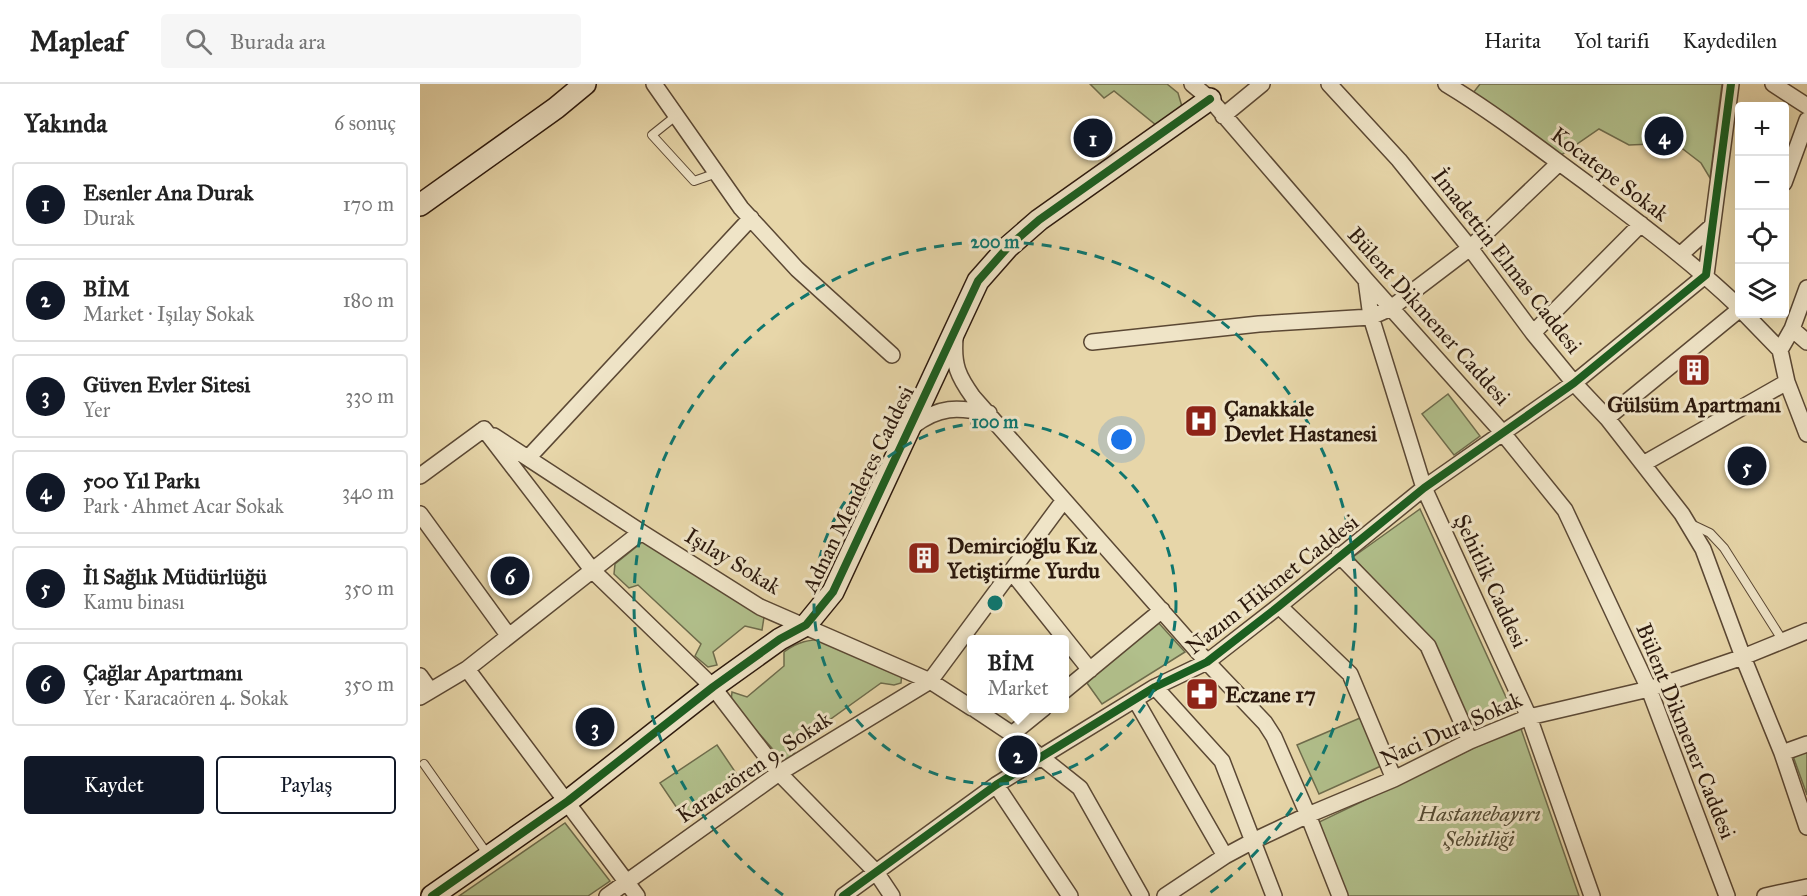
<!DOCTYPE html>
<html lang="tr">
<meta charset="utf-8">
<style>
:root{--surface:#fff;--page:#f6f6f6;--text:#222;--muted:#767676;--line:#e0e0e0;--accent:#111827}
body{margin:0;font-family:"IM FELL Great Primer",serif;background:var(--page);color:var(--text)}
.controls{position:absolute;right:18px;top:18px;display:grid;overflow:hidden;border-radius:6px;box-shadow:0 6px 24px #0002}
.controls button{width:54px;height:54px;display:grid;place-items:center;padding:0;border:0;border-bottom:2px solid var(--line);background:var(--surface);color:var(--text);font:30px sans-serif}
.you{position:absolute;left:702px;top:356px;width:21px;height:21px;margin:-15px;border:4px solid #fff;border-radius:50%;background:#1a73e8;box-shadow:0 0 0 9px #1a73e833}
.badge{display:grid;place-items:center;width:39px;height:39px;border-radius:50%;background:var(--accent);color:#fff;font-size:20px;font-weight:700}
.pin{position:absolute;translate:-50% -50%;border:3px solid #fff;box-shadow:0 2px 6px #0006}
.popup{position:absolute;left:547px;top:551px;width:102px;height:78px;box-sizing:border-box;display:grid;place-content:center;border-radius:6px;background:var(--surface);filter:drop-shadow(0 2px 4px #0005);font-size:20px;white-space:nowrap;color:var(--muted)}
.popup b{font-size:22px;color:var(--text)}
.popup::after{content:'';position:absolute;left:50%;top:100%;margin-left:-12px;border:12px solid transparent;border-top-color:var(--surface)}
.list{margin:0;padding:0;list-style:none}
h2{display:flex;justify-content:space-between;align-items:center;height:78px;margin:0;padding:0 24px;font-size:26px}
h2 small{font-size:20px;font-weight:400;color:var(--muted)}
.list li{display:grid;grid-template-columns:39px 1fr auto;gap:18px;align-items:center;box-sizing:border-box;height:84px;margin:0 12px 12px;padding:0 12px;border:2px solid var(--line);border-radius:6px}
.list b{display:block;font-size:22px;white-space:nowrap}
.list p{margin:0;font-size:20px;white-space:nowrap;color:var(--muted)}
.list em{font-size:20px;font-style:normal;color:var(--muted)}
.actions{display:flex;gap:12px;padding:18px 24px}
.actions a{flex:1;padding:14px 0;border:2px solid var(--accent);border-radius:6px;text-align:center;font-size:21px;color:var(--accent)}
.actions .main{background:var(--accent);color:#fff}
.icon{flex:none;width:33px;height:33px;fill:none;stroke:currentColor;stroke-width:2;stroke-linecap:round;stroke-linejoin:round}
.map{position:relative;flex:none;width:1387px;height:812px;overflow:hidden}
header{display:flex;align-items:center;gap:36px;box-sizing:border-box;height:84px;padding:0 30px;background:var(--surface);border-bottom:2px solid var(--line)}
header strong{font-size:28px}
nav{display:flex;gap:33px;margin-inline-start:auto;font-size:21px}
.search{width:420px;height:54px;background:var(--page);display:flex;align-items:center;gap:15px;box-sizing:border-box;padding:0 21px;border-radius:6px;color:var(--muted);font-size:22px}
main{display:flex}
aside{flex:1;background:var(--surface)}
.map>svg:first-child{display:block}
</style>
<header>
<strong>Mapleaf</strong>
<div class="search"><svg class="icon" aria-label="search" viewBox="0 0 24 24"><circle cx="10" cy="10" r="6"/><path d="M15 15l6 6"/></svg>Burada ara</div>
<nav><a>Harita</a><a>Yol tarifi</a><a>Kaydedilen</a></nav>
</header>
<main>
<aside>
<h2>Yakında<small>6 sonuç</small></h2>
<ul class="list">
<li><span class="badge">1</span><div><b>Esenler Ana Durak</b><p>Durak</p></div><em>170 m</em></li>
<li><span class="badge">2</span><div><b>BİM</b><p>Market · Işılay Sokak</p></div><em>180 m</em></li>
<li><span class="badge">3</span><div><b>Güven Evler Sitesi</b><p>Yer</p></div><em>330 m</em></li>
<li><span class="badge">4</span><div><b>500 Yıl Parkı</b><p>Park · Ahmet Acar Sokak</p></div><em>340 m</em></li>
<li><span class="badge">5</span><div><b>İl Sağlık Müdürlüğü</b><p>Kamu binası</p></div><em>350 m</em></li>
<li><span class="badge">6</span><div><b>Çağlar Apartmanı</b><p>Yer · Karacaören 4. Sokak</p></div><em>350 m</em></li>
</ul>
<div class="actions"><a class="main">Kaydet</a><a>Paylaş</a></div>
</aside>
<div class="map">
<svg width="1387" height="812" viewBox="0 0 1387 812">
<rect width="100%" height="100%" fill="#e7d6a9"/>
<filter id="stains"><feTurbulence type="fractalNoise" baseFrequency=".00333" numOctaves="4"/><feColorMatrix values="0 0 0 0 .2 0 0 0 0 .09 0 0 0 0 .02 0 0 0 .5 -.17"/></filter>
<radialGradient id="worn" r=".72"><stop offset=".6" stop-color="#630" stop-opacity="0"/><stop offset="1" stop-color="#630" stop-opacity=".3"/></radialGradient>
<path fill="#b1bf8b" stroke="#6e6c4c" stroke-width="1.5" d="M670 0H747L758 9 763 26 736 41 694 7 684 14Z
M1060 0H1302L1290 94 1281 79 1255 59 1209 61 1179 45 1141 71 1053 9Z
M1028 310 1060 352 1034 371 1002 330Z
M1000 425 1090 622 1049 642 1011 560 933 473Z
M225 456 344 533 342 546 325 542 293 568 297 581 288 583 275 572 281 560 218 501 209 504 194 490 195 480Z
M736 536 765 568 682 620 667 599Z
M406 555 482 587 481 599 474 601 461 599 376 660 374 671 367 675 358 671 311 618 312 608 327 613 364 582V568C378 557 389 556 406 555Z
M940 634 961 682 899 710 877 661Z
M1100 642 1159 812H927L897 739Z
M297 661 320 695 263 733 240 699Z
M1387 666V711L1373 672Z
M145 739 190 797 168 812H39Z"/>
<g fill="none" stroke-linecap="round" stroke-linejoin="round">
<g stroke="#5b4834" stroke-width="10">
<path id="lane" d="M257 31 232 51 274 97 297 89
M1271 440 1290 449 1304 464 1363 557
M4 680 68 771"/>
</g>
<g stroke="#5b4834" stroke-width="18">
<path id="street" d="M234 0 321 124 377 185 472 271
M772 0 790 15 946 196 1082 348 1145 426 1229 605 1307 812
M909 0 979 76 1050 164 1113 249 1154 299 1187 334 1262 430 1283 465 1323 573 1362 669 1387 743
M1026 0C1074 29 1119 64 1164 97 1218 138 1271 177 1320 224
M1353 0 1387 22
M803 32 842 0
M1364 99 1387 36
M1260 171 1292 142
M946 196 951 233 1004 404 1109 633 1172 812
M1325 230 1360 266 1367 298 1387 350
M1372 245 1387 258
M1113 249 1221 140
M535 255C533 281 538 292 553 313L787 578 845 639 854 653 888 731 920 812
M672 258 839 240 951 233 971 224 1050 164 1139 79
M1360 266 1372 245 1387 204
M1187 334 1320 225
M493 342C519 322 537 323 569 329
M64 345 173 487 293 603 359 689 456 788 472 812
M74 352 221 448 340 523 510 597 552 624
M108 374 331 134
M1223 380 1367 298
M0 392 64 345
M0 430 88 551
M919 471 1008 562 1050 657
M591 487 670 586
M859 522 930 590 974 695
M47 585 217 812
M0 592 10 606
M735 603 802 677 854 812
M644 607 742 526
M0 613 47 585 221 448
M715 615 805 772
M553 624 592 650 660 704 721 812
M592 650 624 624
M1362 669 1387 660
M576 701 650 812
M187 812 359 689 510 597 644 416
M423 812 576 701 621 673 735 603 787 578 859 522 1004 404 1154 299 1286 191 1311 0
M745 812 805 772 833 757 888 731 974 695 1050 657 1109 633 1229 605 1323 573 1387 547
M1345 812 1387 803"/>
</g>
<g stroke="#2c190d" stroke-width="24">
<path id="secondary" d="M0 121 136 24 165 0
M12 812 148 717 293 603 360 555 386 541 413 508 558 197 588 163 619 136 790 15"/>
</g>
<use href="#lane" stroke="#efe4c7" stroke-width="8"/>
<use href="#street" stroke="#efe4c7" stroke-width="15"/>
<use href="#secondary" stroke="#efe4c7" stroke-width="21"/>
<g stroke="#efe4c7" stroke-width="11">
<path id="cycleway" d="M12 812 148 717 293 603 360 555 386 541 413 508 558 197 588 163 619 136 790 15
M423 812 576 701 621 673 735 603 787 578 859 522 1004 404 1154 299 1286 191 1311 0"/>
</g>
<use href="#cycleway" stroke="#1b5e20" stroke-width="8"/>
</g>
<g fill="none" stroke="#0f766e" stroke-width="3" stroke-dasharray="10 8">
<circle cx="575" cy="519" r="181"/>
<path d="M363 811A361 361 0 1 1 787 811"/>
</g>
<defs>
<g id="building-square" transform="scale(1.725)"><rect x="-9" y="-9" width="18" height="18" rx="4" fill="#8f2418" stroke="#efe4c7"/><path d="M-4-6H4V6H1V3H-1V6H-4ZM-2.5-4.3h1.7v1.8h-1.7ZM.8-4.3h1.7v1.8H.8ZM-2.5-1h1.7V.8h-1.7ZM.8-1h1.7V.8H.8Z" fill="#fff"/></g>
<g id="hospital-square" transform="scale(1.725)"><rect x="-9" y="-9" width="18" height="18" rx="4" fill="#8f2418" stroke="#efe4c7"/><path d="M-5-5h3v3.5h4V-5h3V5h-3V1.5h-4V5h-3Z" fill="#fff"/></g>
<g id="pharmacy-square" transform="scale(1.725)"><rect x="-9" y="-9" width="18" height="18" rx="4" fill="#8f2418" stroke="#efe4c7"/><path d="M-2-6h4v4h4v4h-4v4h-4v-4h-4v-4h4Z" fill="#fff"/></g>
</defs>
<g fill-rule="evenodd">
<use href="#building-square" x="1274" y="286"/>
<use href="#hospital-square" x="781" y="337"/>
<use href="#building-square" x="504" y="474"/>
<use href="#pharmacy-square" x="782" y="610"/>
</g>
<g text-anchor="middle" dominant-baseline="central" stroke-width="6" stroke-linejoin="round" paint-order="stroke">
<g font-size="22" fill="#2c190d" stroke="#efe4c7">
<text transform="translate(1190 90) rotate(37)">Kocatepe Sokak</text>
<text transform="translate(1087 177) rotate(52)">İmadettin Elmas Caddesi</text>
<text transform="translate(1009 232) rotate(48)">Bülent Dikmener Caddesi</text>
<text transform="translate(438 405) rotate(-64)">Adnan Menderes Caddesi</text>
<text transform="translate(313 477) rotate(31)">Işılay Sokak</text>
<text transform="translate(1071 497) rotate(65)">Şehitlik Caddesi</text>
<text transform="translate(852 500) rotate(-38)">Nazım Hikmet Caddesi</text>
<text transform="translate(1031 645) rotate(-24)">Naci Dura Sokak</text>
<text transform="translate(1266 647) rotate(68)">Bülent Dikmener Caddesi</text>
<text transform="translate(334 683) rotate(-34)">Karacaören 9. Sokak</text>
</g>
<g font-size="22" font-weight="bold" fill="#2c190d" stroke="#efe4c7" text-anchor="start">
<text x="1274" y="320" text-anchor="middle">Gülsüm Apartmanı</text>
<text x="804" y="324">Çanakkale<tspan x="804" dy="25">Devlet Hastanesi</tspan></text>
<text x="527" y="461">Demircioğlu Kız<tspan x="527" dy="25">Yetiştirme Yurdu</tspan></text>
<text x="805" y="610">Eczane 17</text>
</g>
<g font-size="22" font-style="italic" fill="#544b33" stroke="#efe4c7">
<text x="1059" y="729">Hastanebayırı<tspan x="1059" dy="25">Şehitliği</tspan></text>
</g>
</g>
<circle cx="575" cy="519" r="9" fill="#0f766e" stroke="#efe4c7" stroke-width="3"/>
<g font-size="18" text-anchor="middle" font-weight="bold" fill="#0f766e" stroke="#efe4c7" stroke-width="6" stroke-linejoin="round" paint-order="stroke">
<text x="575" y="164">200 m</text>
<text x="575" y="344">100 m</text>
</g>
<rect width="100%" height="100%" filter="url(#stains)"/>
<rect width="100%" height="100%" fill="url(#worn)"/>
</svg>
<div class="controls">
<button>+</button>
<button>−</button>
<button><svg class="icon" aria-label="locate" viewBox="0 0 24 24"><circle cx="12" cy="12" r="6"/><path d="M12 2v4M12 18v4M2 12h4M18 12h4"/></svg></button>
<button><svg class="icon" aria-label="layers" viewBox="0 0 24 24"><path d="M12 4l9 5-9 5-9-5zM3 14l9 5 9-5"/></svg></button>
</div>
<div class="you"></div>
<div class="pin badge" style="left:673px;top:54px">1</div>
<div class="pin badge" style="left:598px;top:671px">2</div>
<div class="popup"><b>BİM</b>Market</div>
<div class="pin badge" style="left:175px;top:643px">3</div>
<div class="pin badge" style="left:1244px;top:52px">4</div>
<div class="pin badge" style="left:1327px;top:382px">5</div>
<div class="pin badge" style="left:90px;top:492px">6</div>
</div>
</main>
